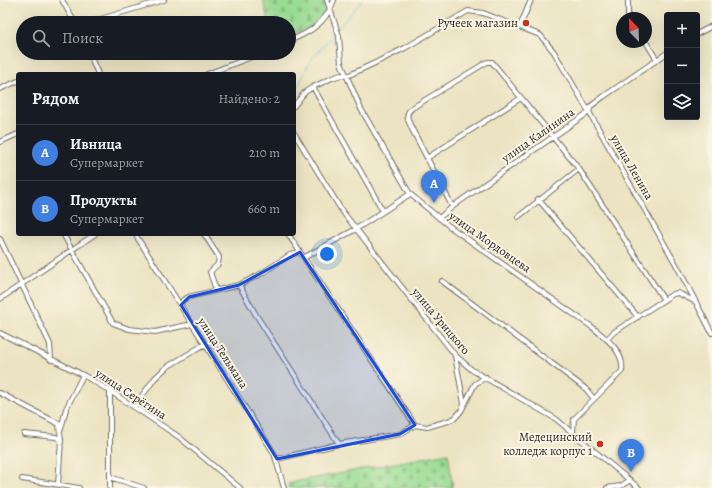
<!DOCTYPE html>
<html lang="ru">
<meta charset="utf-8">
<style>
:root{--surface:#171b24;--page:#20242c;--text:#f1f3f6;--muted:#9ea1a6;--line:#363941;--accent:#8c9099}
body{margin:0;font-family:Alegreya,serif;background:var(--page);color:var(--text)}
.controls{position:absolute;right:12px;top:12px;display:grid;overflow:hidden;border-radius:4px;box-shadow:0 4px 16px #0002}
.controls button{width:36px;height:36px;display:grid;place-items:center;padding:0;border:0;border-bottom:1px solid var(--line);background:var(--surface);color:var(--text);font:20px sans-serif}
.compass{position:absolute;left:616px;top:12px;width:36px;height:36px;border-radius:50%;background:var(--surface);box-shadow:0 4px 16px #0002;rotate:337deg}
.you{position:absolute;left:327px;top:254px;width:14px;height:14px;margin:-10px;border:3px solid #fff;border-radius:50%;background:#1a73e8;box-shadow:0 0 0 6px #1a73e833}
.badge{display:grid;place-items:center;width:26px;height:26px;border-radius:50%;background:var(--accent);color:#fff;font-size:13px;font-weight:700}
.pin{position:absolute;translate:-50% -33px;filter:drop-shadow(0 1px 2px #0008)}
.pin::after{content:'';position:absolute;top:21px;width:14px;height:12px;background:inherit;clip-path:polygon(0 0,100% 0,50% 100%)}
.list{margin:0;padding:0;list-style:none}
h2{display:flex;justify-content:space-between;align-items:center;height:52px;margin:0;padding:0 16px;font-size:17px}
h2 small{font-size:13px;font-weight:400;color:var(--muted)}
.list li{display:grid;grid-template-columns:26px 1fr auto;gap:12px;align-items:center;box-sizing:border-box;height:56px;padding:0 16px;border-top:1px solid var(--line)}
.list b{display:block;font-size:15px;white-space:nowrap}
.list p{margin:0;font-size:13px;white-space:nowrap;color:var(--muted)}
.list em{font-size:13px;font-style:normal;color:var(--muted)}
.icon{flex:none;width:22px;height:22px;fill:none;stroke:currentColor;stroke-width:2;stroke-linecap:round;stroke-linejoin:round}
.map{position:relative;flex:none;width:712px;height:488px;overflow:hidden}
.search{position:absolute;background:var(--surface);box-shadow:0 4px 16px #0002;left:16px;top:16px;width:280px;height:44px;display:flex;align-items:center;gap:10px;box-sizing:border-box;padding:0 14px;border-radius:22px;color:var(--muted);font-size:15px}
.panel{position:absolute;background:var(--surface);box-shadow:0 4px 16px #0002;left:16px;top:72px;width:280px;height:164px;border-radius:4px}
.map>svg:first-child{display:block}
</style>
<div class="map">
<svg width="712" height="488" viewBox="0 0 712 488">
<defs>
<pattern id="cemetery-stones" width="16" height="16" patternUnits="userSpaceOnUse"><rect width="16" height="16" fill="#98db93"/><path d="M2 7V4a2 2 0 0 1 4 0v3zM10 15v-3a2 2 0 0 1 4 0v3z" fill="#83bc7f"/></pattern>
</defs>
<rect width="100%" height="100%" fill="#fcf5e5"/>
<filter id="ink" filterUnits="userSpaceOnUse"><feTurbulence type="fractalNoise" baseFrequency=".025" numOctaves="2"/><feDisplacementMap in="SourceGraphic" scale="8" xChannelSelector="R" yChannelSelector="G"/><feConvolveMatrix kernelMatrix="1 2 1 2 8 2 1 2 1" color-interpolation-filters="sRGB"/></filter>
<filter id="wash" filterUnits="userSpaceOnUse"><feTurbulence type="fractalNoise" baseFrequency=".012" numOctaves="4" result="noise"/><feDisplacementMap in="SourceGraphic" scale="16" xChannelSelector="R" yChannelSelector="G"/><feGaussianBlur stdDeviation="0.9" result="paint"/><feColorMatrix in="noise" values="0 0 0 0 0 0 0 0 0 0 0 0 0 0 0 0 0 1.4 0 .05"/><feComposite in="paint" operator="in"/></filter>
<g filter="url(#wash)">
<rect width="100%" height="100%" fill="#ebe3c1"/>
<path fill="url(#cemetery-stones)" stroke="#62835f" d="M263 0H323L326 11C317 26 305 30 289 35V23H269Z
M448 453 453 488H288L289 483Z"/>
<g fill="none" stroke-linecap="round" stroke-linejoin="round">
<path stroke="#5cc4d9" stroke-width="1" d="M338 28 363 0
M294 95 309 63 336 30"/>
</g>
</g>
<g filter="url(#ink)">
<g fill="none" stroke-linecap="round" stroke-linejoin="round">
<g stroke="#6e6b60" stroke-width="6">
<path id="street" d="M62 0 75 23
M327 0 339 36 341 63 361 109 410 194 449 226 592 327C605 337 625 352 622 371L574 419 573 432
M628 0V18
M87 23 164 0
M520 26 531 0
M697 34 712 26
M289 41C311 32 326 23 334 0
M646 42 657 60
M89 53 98 74
M207 74 262 53
M313 87 383 211
M0 89 18 81
M294 106 305 92 313 87 332 78 341 75 347 76 375 63 405 48 468 11 483 13 540 35 554 52 589 112 677 266 712 333
M294 133 342 211 455 355 472 370 556 419 639 488
M0 142 18 134
M427 158 521 98
M538 199 638 317
M452 206 412 129C408 120 404 114 412 108L487 62H492L579 169 664 300
M518 217 579 169
M439 218 456 204 589 112 591 106 603 97 667 53
M63 234 113 323 129 329 155 332 192 324
M135 234 274 453 284 488
M204 234 219 257 218 264 210 272 216 290
M288 234 415 425
M0 239 50 344 51 360
M305 257 356 229 410 194
M442 281 586 389 594 399
M239 285 256 315 339 444
M0 299 95 234
M181 305 183 300 189 297 239 285 259 275 290 255 300 252
M0 333 83 375 110 391 179 437 240 488
M607 339 614 332 673 294 678 293 694 301
M455 356 464 404
M0 393 59 424 61 440 58 485
M134 407 155 378 167 367 205 344
M61 429 66 409 83 375
M24 434 56 437 61 440
M277 459 339 444 400 434 415 425 427 427 448 421 455 418 461 411 475 384 486 377
M110 477 144 488
M22 479 79 488
M110 488V391
M607 488 621 486 630 480"/>
</g>
<use href="#street" stroke="#fff" stroke-width="4"/>
</g>
</g>
<path fill="#1d4ed8" fill-opacity="0.2" stroke="#1d4ed8" stroke-width="3" stroke-linejoin="round" d="M300 252 415 425 400 434 277 459 181 305 189 297 239 285Z"/>
<g fill="#c8321e" stroke="#fcf5e5" stroke-width="1.5">
<circle cx="526" cy="23" r="4"/>
<circle cx="600" cy="444" r="4"/>
</g>
<g text-anchor="middle" dominant-baseline="central" stroke-width="4" stroke-linejoin="round" paint-order="stroke">
<g font-size="12" fill="#2b2b2b" stroke="#fcf5e5" text-anchor="end">
<text x="518" y="23">Ручеек магазин</text>
<text x="592" y="437">Медецинский<tspan x="592" dy="14">колледж корпус 1</tspan></text>
</g>
<g font-size="12" fill="#2b2b2b" stroke="#fcf5e5">
<text transform="translate(538 135) rotate(-35)">улица Калинина</text>
<text transform="translate(632 167) rotate(60)">улица Ленина</text>
<text transform="translate(490 242) rotate(35)">улица Мордовцева</text>
<text transform="translate(441 321) rotate(50)">улица Урицкого</text>
<text transform="translate(223 353) rotate(57)">улица Тельмана</text>
<text transform="translate(131 394) rotate(33)">улица Серёгина</text>
</g>
</g>
</svg>
<div class="controls">
<button>+</button>
<button>−</button>
<button><svg class="icon" aria-label="layers" viewBox="0 0 24 24"><path d="M12 4l9 5-9 5-9-5zM3 14l9 5 9-5"/></svg></button>
</div>
<svg class="compass" viewBox="-18 -18 36 36"><path d="M0-13l5 13h-10z" fill="#e53935"/><path d="M0 13l5-13h-10z" fill="#9ea1a6"/></svg>
<div class="you"></div>
<div class="pin badge" style="left:434px;top:203px;background:#3f7fe0">A</div>
<div class="pin badge" style="left:631px;top:472px;background:#3f7fe0">B</div>
<div class="search"><svg class="icon" aria-label="search" viewBox="0 0 24 24"><circle cx="10" cy="10" r="6"/><path d="M15 15l6 6"/></svg>Поиск</div>
<section class="panel">
<h2>Рядом<small>Найдено: 2</small></h2>
<ul class="list">
<li><span class="badge" style="background:#3f7fe0">A</span><div><b>Ивница</b><p>Супермаркет</p></div><em>210 m</em></li>
<li><span class="badge" style="background:#3f7fe0">B</span><div><b>Продукты</b><p>Супермаркет</p></div><em>660 m</em></li>
</ul>
</section>
</div>
